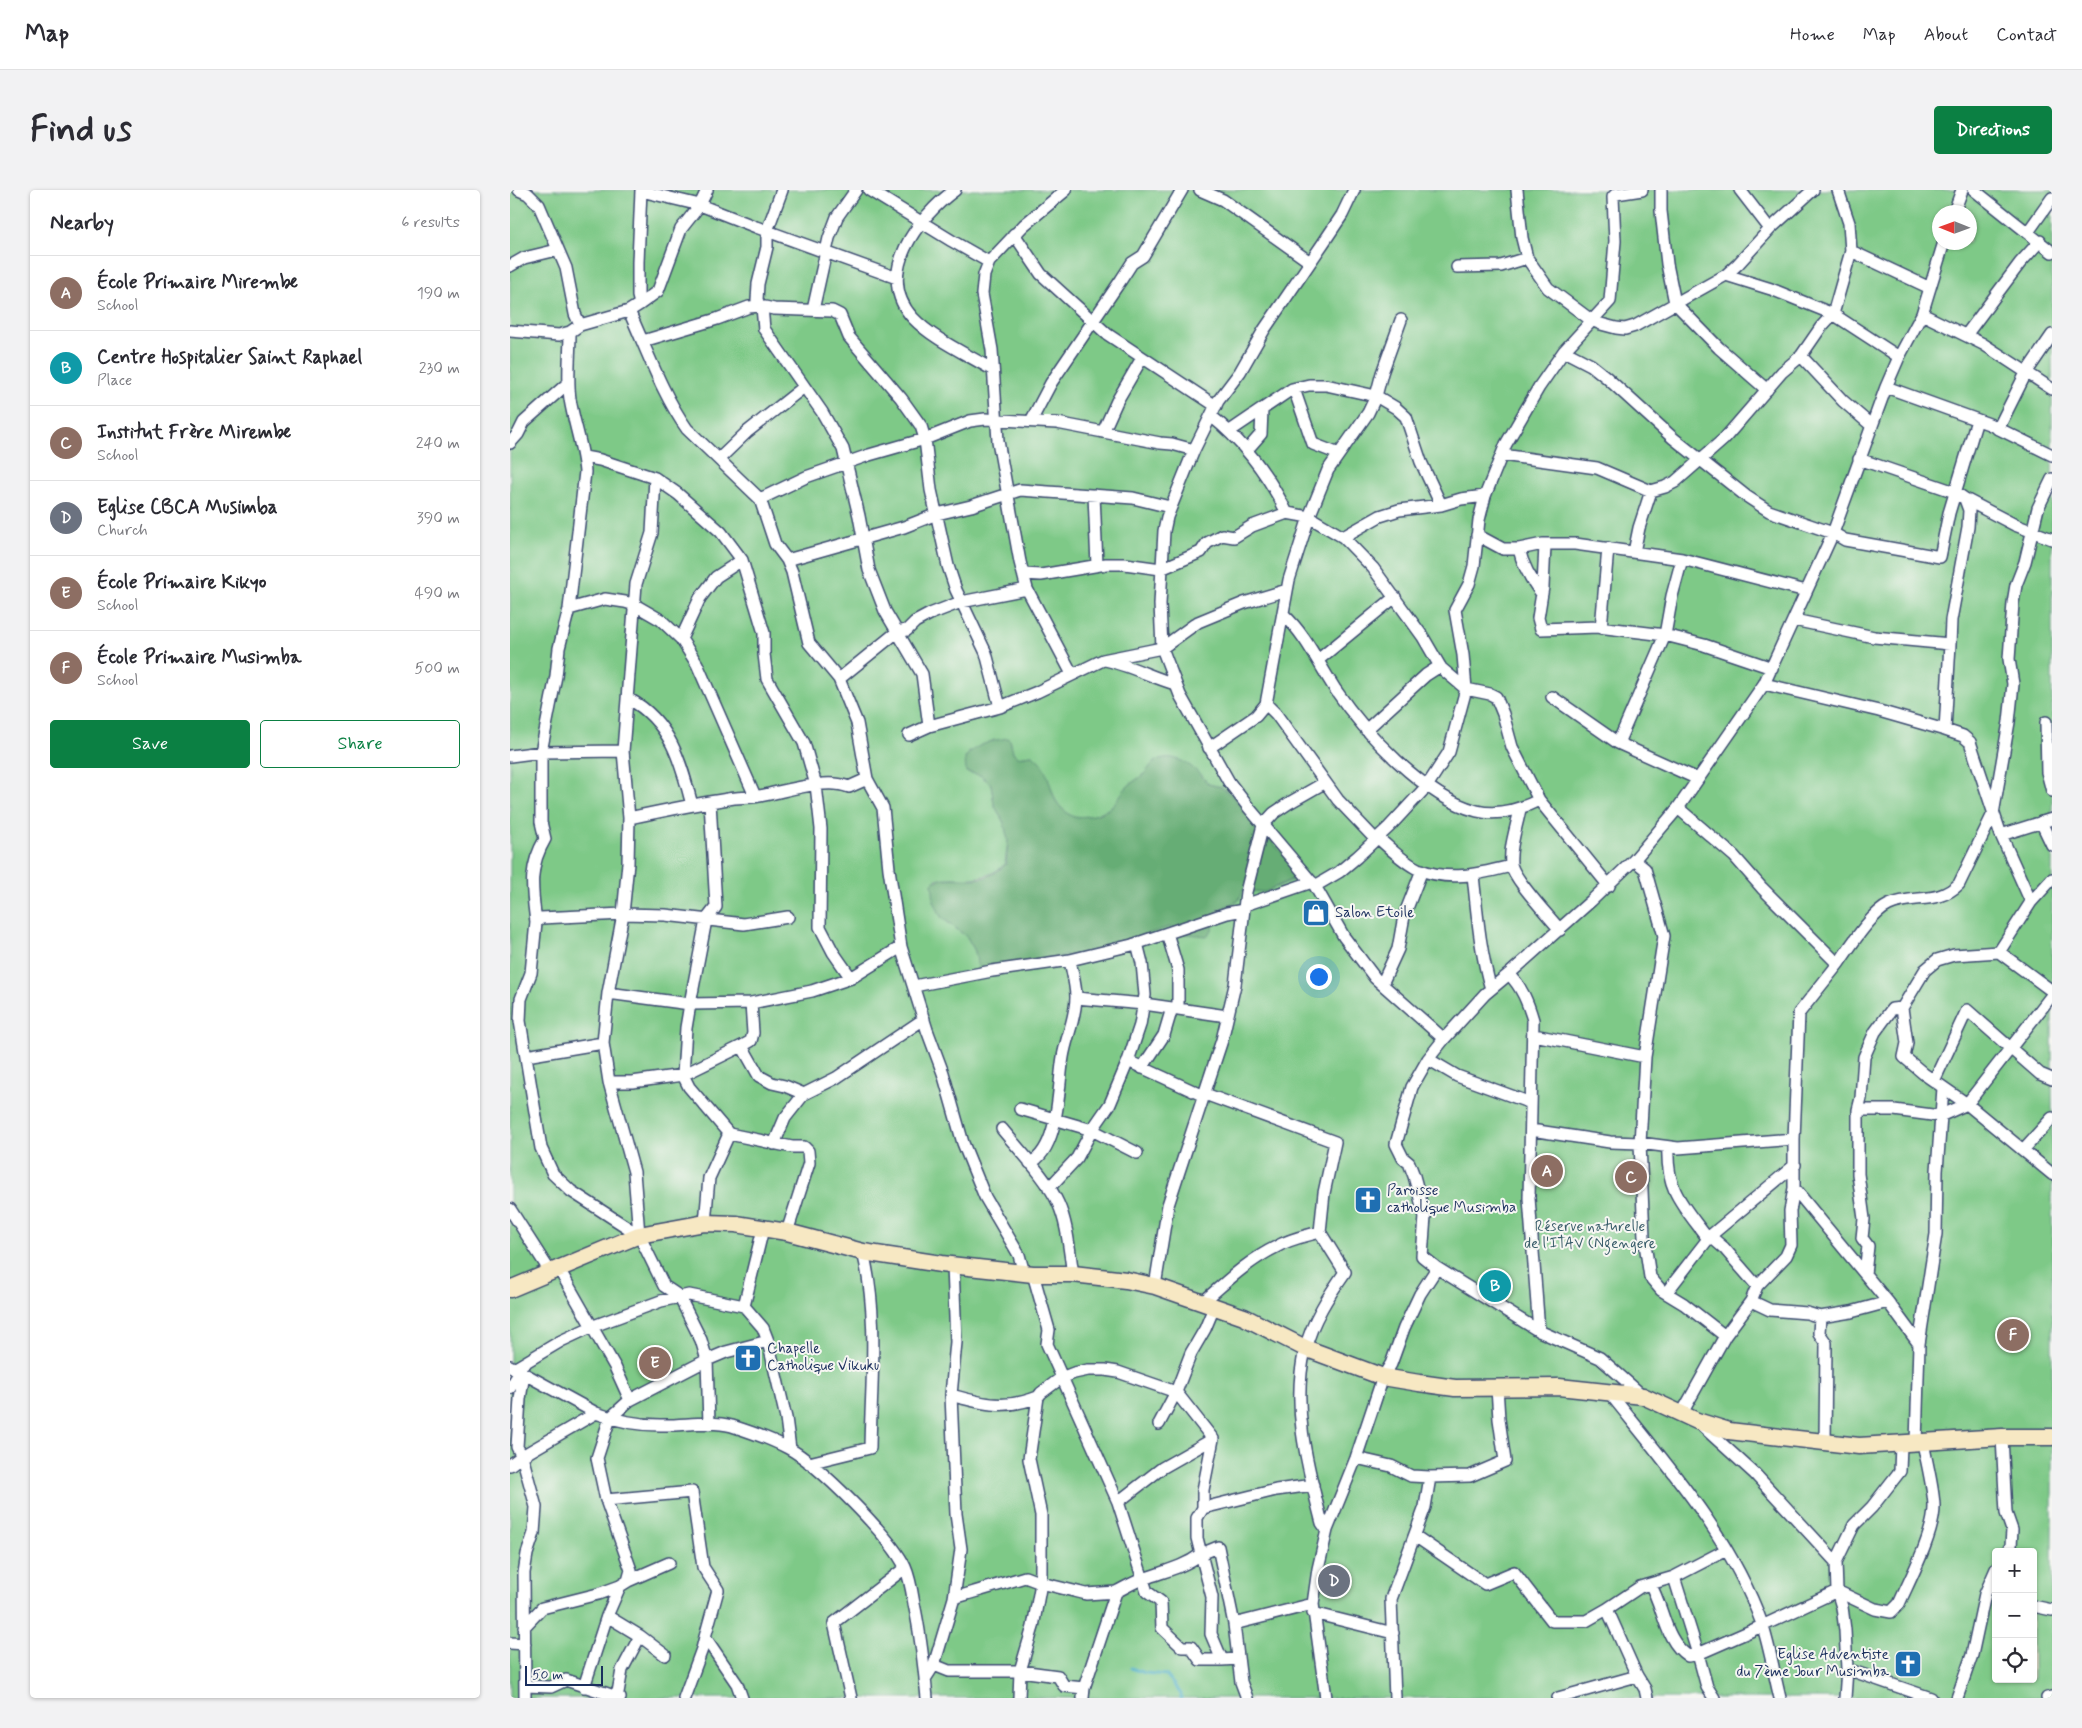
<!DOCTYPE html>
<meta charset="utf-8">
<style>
:root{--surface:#fff;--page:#f2f2f3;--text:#2b2b33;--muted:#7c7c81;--line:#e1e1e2;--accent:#0b8043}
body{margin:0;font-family:Mynerve,sans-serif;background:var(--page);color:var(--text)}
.controls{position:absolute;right:15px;bottom:15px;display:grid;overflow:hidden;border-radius:5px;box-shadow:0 1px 4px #0004}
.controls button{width:45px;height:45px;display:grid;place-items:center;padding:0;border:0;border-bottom:1px solid var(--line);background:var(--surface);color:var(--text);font:25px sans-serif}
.compass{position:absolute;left:1422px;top:15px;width:45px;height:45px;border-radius:50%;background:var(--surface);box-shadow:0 1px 4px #0004;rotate:271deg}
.scale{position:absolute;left:15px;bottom:12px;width:78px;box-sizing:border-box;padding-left:5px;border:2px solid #1b2f5e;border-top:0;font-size:14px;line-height:18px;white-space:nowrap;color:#1b2f5e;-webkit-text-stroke:4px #f6f6f2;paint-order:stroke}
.you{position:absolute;left:808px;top:786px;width:18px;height:18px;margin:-12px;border:4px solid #fff;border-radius:50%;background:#1a73e8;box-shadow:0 0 0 8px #1a73e833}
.badge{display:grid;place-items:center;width:32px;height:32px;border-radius:50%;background:var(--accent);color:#fff;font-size:16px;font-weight:700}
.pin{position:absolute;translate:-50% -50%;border:2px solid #fff;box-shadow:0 1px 5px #0006}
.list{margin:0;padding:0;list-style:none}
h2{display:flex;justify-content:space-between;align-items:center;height:65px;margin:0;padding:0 20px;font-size:21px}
h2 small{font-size:16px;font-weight:400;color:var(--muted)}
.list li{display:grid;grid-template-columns:32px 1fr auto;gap:15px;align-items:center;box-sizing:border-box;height:75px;padding:0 20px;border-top:1px solid var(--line)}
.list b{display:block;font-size:19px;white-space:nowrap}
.list p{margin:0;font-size:16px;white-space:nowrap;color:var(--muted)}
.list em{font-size:16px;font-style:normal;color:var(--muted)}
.actions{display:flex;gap:10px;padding:15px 20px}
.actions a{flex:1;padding:11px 0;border:1px solid var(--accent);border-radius:5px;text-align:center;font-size:18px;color:var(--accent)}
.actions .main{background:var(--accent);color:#fff}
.icon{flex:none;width:28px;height:28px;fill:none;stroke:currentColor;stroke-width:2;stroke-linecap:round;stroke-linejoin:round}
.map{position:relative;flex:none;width:1542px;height:1508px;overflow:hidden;border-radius:5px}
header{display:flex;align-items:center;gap:30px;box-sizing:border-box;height:70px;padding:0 25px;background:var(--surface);border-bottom:1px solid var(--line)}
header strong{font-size:24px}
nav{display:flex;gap:28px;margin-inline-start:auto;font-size:18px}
.intro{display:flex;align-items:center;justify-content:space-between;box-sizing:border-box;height:120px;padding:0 30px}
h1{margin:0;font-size:35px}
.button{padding:12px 22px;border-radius:5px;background:var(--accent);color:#fff;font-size:18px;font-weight:700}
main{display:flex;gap:30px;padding:0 30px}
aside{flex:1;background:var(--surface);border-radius:5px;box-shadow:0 1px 4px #0004}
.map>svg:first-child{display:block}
</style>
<header>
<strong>Map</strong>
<nav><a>Home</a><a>Map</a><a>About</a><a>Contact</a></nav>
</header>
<div class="intro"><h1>Find us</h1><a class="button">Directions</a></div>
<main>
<aside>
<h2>Nearby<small>6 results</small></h2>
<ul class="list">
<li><span class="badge" style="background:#8d6e63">A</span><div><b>École Primaire Mirembe</b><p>School</p></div><em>190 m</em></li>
<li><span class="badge" style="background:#0f9aa8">B</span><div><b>Centre Hospitalier Saint Raphael</b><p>Place</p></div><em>230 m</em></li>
<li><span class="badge" style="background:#8d6e63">C</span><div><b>Institut Frère Mirembe</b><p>School</p></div><em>240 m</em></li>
<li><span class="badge" style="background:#6b7280">D</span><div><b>Eglise CBCA Musimba</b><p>Church</p></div><em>390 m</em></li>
<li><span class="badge" style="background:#8d6e63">E</span><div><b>École Primaire Kikyo</b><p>School</p></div><em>490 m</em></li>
<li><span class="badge" style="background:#8d6e63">F</span><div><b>École Primaire Musimba</b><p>School</p></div><em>500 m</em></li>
</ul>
<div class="actions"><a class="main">Save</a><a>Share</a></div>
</aside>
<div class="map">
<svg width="1542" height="1508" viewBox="0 0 1542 1508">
<rect width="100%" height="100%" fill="#f6f6f2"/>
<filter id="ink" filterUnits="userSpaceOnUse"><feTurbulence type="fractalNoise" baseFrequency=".02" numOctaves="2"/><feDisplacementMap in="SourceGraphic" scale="10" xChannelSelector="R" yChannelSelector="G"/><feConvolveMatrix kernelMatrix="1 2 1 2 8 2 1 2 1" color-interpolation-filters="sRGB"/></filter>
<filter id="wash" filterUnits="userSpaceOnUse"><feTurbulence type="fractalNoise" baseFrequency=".0096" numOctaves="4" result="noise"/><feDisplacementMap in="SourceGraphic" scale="20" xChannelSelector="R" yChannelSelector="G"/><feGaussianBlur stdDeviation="1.12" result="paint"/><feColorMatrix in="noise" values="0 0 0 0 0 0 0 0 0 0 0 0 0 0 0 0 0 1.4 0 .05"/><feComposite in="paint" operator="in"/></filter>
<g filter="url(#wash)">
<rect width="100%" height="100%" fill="#f4e7d4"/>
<path fill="#7ec987" stroke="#4c7c72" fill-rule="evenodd" d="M0 0H1542V1508H0ZM1430 22H1460V52H1430ZM484 550H500L503 562 507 567 522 565C538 577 538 595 546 611 550 618 557 623 563 627L582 626 598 619 609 609 617 597 639 580 691 584 698 594 711 597 720 604 765 655 789 688C780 690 774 694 766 697 756 701 743 701 733 700L722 715 714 717 704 725 660 737 468 778 465 761 457 747 431 727 426 689C454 685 472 695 495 674L498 650 494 633 484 614 481 594 470 585 456 582 459 562ZM1486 1362H1523V1489H1486Z"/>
<path fill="#66ad74" stroke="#406e69" d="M498 548 500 550 503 562 507 567 522 565C538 574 539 596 546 611 550 618 557 623 563 627 575 627 586 626 597 620 606 614 610 604 617 597 622 592 628 589 633 585 637 582 639 577 643 573 662 558 687 578 698 594L711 597 720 604 791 685 755 702 733 700 729 710C711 722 704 713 703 739L697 746 669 743 660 737 574 763 468 778 465 761 457 747 431 727 424 711 422 693C432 684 461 692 476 687 484 684 490 679 496 674L498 650 494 633 484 614 481 594 470 585 456 582 455 568C463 555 484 550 498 548Z"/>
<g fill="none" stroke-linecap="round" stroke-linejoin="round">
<path stroke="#43abc2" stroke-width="3" d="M621 1478 635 1483 656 1485 671 1504V1508"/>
</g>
</g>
<g filter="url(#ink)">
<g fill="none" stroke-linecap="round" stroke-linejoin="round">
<g stroke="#3c4b70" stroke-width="14">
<path id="street" d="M9 0 18 4 29 15 56 78 65 124 70 135
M359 0 442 51 479 72
M445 0C408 27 363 85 403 128 424 150 457 164 483 180
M556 0 514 35 479 72 474 85 472 104 482 160 488 251 510 372 517 399 562 484
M690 0 713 10 800 72
M844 0 832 25 814 52 754 140 730 182 708 211 684 260 657 327 654 341 650 414 652 458 670 505 719 592 739 618 805 696 834 747 865 788 934 849
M1007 0 1012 48 1017 68 1038 98 1081 130 1091 134 1106 138 1115 139 1125 136 1216 85 1228 74 1260 39 1303 0
M1151 0V21L1157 74 1165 113 1209 158 1257 200
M1230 0 1260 39
M1464 0 1542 62
M131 1 190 15 246 37 387 88
M1444 22 1452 0
M1518 42 1542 8
M504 44 531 84 597 144 706 216
M1341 61 1420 98
M0 76 14 68 47 60
M947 77 991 76 1017 68
M1216 85 1261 99 1323 124 1389 167
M130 114 128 106V72L131 0
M250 116 247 110 248 94 257 57V41L272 0
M252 117 254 139 312 222 333 259 349 326 359 380 375 421 412 484 419 536
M303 120 319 48 327 27 346 0
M119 121C137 160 152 204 177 239L250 309 265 354 277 370 282 382 299 453 329 489 347 533 357 589 373 618 379 679 391 757 417 840 433 883 453 953 475 1007 509 1065 514 1083
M1412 124 1473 154 1542 199
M0 141 49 145 60 142 70 135 119 121 130 114 148 101 171 39 190 15 197 0
M60 142C60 164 57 187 60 209 64 234 73 257 75 282L59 419 49 458 46 486 31 562V632L35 649C18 678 22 699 26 732L31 728 113 724 155 725 234 734 278 727
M1456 145 1510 73 1530 51
M133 151 207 129 239 117 250 116 264 119 322 121 330 125 339 147 391 208 411 236 415 249 421 300 438 376 446 400 476 463 490 517
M1054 161 1081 175 1096 187 1163 248 1236 306 1259 321 1323 343 1335 350 1430 367 1439 323 1467 230
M1291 166 1333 211 1362 236
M1376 197 1479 234 1542 265
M784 199 803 254 829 264
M701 226C735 253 758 284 777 323
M521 231 541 193 611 90 622 73 633 66 672 0
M1488 239 1516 183 1542 145
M720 241 782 199 799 195H816L866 206 886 218 896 227 911 272 931 315
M593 242 607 211 632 168
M0 253 8 244 14 232 58 193
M737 260 751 244 752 220
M992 265 1087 278 1141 301 1155 297 1165 292 1214 249 1272 182 1291 166 1311 137 1323 124 1341 61 1339 33 1328 0
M74 267 90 270 145 288 168 304 211 342 232 370 254 443V464L257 489 294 553 306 595 311 639 310 737 323 762 341 788
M209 269 237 242 294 197
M1349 269 1445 302 1455 309 1459 320 1458 337 1441 430 1440 454
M145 288 142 343 126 394 113 561 119 628 118 673 113 724 98 803 93 853 99 892 124 982 129 1045 154 1096 169 1106 191 1150 197 1170 199 1234
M584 305 587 375
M250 309 296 287 359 265 415 249 460 231 475 229 547 233 650 253 662 254 684 260
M1455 309 1505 335 1542 349
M967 345 993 359H1009L1033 354H1065L1172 369 1296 401
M833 347 870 326 889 320 931 315 951 309 975 306
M1035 355 1033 397 1028 428 1031 439 1088 437 1155 445 1194 455 1262 478
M1009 359C1013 377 1021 390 1032 404
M1124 362 1129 338 1141 301
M277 370 394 337 427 324 461 316 510 300 623 308 660 317
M513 384 531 385 596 374H615L651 379 691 362 697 353 712 345 724 347 742 336 777 323 799 327 833 347 863 378 913 447 931 478 956 499 980 504 986 507 993 524 1002 557 1029 610 1099 696
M59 419 95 409 115 412 125 415 151 430 171 449 187 474 245 606
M773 424C796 445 808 473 825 499 854 542 915 608 967 621 988 626 1011 619 1029 610
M1284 430 1364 447 1440 454 1435 540 1453 546 1460 552 1491 645
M1091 438 1098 358
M171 449 190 408 206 387 232 370
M595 470C619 475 641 487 665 494
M808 470 885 407
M329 489 387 442 397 440 405 432 420 424 451 412 517 399
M1254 494 1369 521 1435 540
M1042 507 1108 553 1188 589
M119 509C160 531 171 572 182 615
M756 514 766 524 828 610 866 650
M1536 532 1537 582 1542 601
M856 540 916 485 930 476
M399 545 419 536 490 517 527 502 593 470 652 458 688 432 734 413 777 400
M1108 553 1155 445 1162 406 1172 369
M699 558 746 526 756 514 779 390 799 327 818 280 858 223 866 206 872 183 891 130
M0 566 31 562 113 561
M200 612 206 717 196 730 180 814 176 838 173 885 179 897 219 944 282 957H294L298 961 299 973 277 1042
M1168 618 1224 666 1252 698 1328 774 1289 823 1284 949
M1010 619C1007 636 999 657 1001 674 1004 690 1039 726 1050 740
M119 628C152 621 185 614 218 609 228 607 238 608 249 606 274 602 316 587 339 597L357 589
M1531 632 1542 655
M868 648C880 658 893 672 908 679 940 692 969 684 1001 676
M1124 670 1135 679 1154 746 1135 867 1130 953 1134 1047 1140 1087 1151 1100 1174 1114 1215 1146
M963 685C967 723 970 762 981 799
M805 696 829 682 847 667 879 637 917 596 939 562 956 499 953 465 945 420 959 394 964 376 969 330 975 306 996 254 1029 197 1054 161 1100 111 1105 51 1103 7 1106 4 1132 0
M1521 712 1542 689
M735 715 802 692
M26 732 21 783 11 809 10 831 31 958 43 984 61 1001 129 1045
M657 743 668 780V819
M1489 762 1521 712 1491 645 1542 629
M1328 774C1340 757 1361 723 1379 715 1404 704 1428 715 1449 694L1483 624 1499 532 1503 494 1499 469 1503 413 1506 395 1515 372 1528 318 1542 289
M872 794 888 759 894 726 912 680
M404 796 482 781 560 770 622 755 717 723 734 720
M1542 801 1489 762 1444 765 1427 770 1415 780 1392 818 1397 853 1394 867 1414 884 1457 914 1542 984
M98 803 180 814 241 813 302 801 341 788 391 757
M566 808 634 814 717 826
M241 813 243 843 241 851 232 856 249 886 262 893 275 896 294 904
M1024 845 1135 867
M16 866 93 853
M918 869 947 886 1021 913
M618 871 694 906
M632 878 654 845 662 818
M1424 891 1457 820 1530 884 1542 889
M99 892H122L173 885 232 856
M695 904 825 952 814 1003 810 1042 835 1082C819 1105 802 1131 795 1160 781 1217 798 1278 812 1333L817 1340
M510 919 582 940 627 963
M1348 920H1384L1430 926 1457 914 1542 805
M492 939C509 960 537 988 548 1013 558 1035 559 1060 563 1084
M1021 940 1100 952 1130 953 1168 958 1284 949V998L1280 1021 1281 1055 1276 1066 1247 1096 1241 1111 1215 1146 1172 1223
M264 954 275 928 294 904 326 888 414 829
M1158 957C1156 1001 1173 1015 1198 1049L1200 1046 1214 1058 1247 1096
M1513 960 1542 928
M520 973C550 959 548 895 553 867 556 848 566 827 566 807 566 795 562 782 560 770
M539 998 567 968 582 940 600 914 618 871 630 835 635 805 632 773 627 753
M1284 998 1378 1112 1409 1154
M0 1019 41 1083
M195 1033 199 988 219 944
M1200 1046 1285 975
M927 1078 912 1066 915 1027 904 986 899 973 893 968 886 954 902 897 918 869 934 849 975 804 999 784
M49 1079 105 1177 120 1210
M523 1084 539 1140 537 1154 608 1312 637 1402 651 1412 652 1438 672 1457H681L690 1470H712
M1355 1084 1358 1056 1352 1048 1354 1029 1348 984V920L1351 908 1354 867 1365 842 1382 819 1392 818
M645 1096 658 1015 712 850 725 795 736 702 753 635 764 623 779 613 814 593
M1156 1103 1198 1049
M694 1111C716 1092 739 1070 766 1057 779 1049 795 1046 810 1042
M1241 1111 1260 1120 1297 1123 1310 1127 1341 1122 1378 1112
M234 1116 253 1039
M1310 1127 1309 1143 1316 1153 1315 1252
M0 1176 86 1223C107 1231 128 1235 150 1235 173 1236 198 1230 222 1236 241 1242 261 1249 278 1258 308 1274 381 1347 395 1377 400 1388 402 1402 404 1414 411 1445 414 1476 417 1508
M4 1179 51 1151 81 1137 151 1111 179 1105 234 1116 253 1138 258 1151 276 1228 280 1259
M14 1184 10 1209 7 1257 12 1266 26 1317 24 1343 17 1364 14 1383 15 1508
M0 1198 10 1182
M1098 1201C1156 1274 1220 1345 1252 1434 1260 1458 1264 1484 1270 1508
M441 1205C474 1214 494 1220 528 1207L531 1203 551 1188 564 1183 578 1180H595L608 1182 666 1202 703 1249 693 1300V1318L687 1328V1348L691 1364 708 1357 724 1434 731 1492 737 1508
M1133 1206 1090 1168 1029 1141 1019 1008 1023 830C1018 813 1012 797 999 784L1081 711 1124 670 1168 618 1254 494 1323 343 1376 197 1389 167 1412 124 1434 52
M649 1234 666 1202 681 1163 695 1139 705 1115
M1190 1234 1245 1284 1326 1372
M1492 1247 1496 1323 1502 1340 1501 1356 1497 1362
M1406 1253 1409 1154 1426 1044 1427 981 1433 898
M846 1268 881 1276 901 1286 920 1287 915 1317 881 1409 885 1508
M299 1273 360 1258C361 1193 369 1126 353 1062
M0 1275 12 1266 86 1223
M920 1287 960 1286 995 1271 989 1229 987 1197
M96 1310 182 1302 193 1377 208 1400 195 1447 227 1494 232 1508
M608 1312 652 1278 703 1249
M693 1318 766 1300 803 1295
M905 1346 975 1394 1004 1382 1042 1431H1076L1097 1419 1127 1486 1135 1499 1137 1508
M1216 1360 1164 1387 1188 1464 1252 1436 1327 1401 1365 1419 1381 1422 1389 1414C1400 1389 1424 1344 1424 1317 1424 1300 1416 1270 1413 1252
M118 1391 159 1373
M1140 1394C1154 1417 1154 1450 1178 1466L1188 1464 1197 1497 1204 1508
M444 1408 515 1387 531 1393 576 1404 606 1402
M1523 1416 1542 1420
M1097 1419 1130 1397 1164 1387
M803 1423 883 1443
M97 1426 130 1446 155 1465
M724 1434 803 1414
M14 1437 32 1418 88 1404 110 1396 118 1391 121 1380 96 1310 87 1268 100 1228 120 1210 197 1170 216 1162 258 1151
M0 1453 15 1454
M424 1475 439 1481H510L548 1486 554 1496 574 1498
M1337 1479 1421 1508
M415 1489 424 1475 444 1408 451 1359 446 1324 441 1205 446 1152 443 1076
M15 1496 41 1497 56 1490 110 1508
M74 1497 97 1426 110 1396
M107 1508 112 1480 130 1446
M174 1508 192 1459 195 1447
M341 1508 324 1433 395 1378
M509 1508 510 1481 523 1437 531 1393V1325L519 1269 528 1207
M573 1508 574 1498 606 1402C616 1397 625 1391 636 1388 655 1381 674 1377 691 1364L702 1407 701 1444 712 1470 728 1469
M816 1508 803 1414 808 1379 817 1340 846 1268 873 1187 881 1174 894 1138 910 1104 927 1078 1029 1141
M1048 1508 1127 1486
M1335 1508 1337 1479 1335 1440 1332 1417 1327 1401 1326 1372 1344 1335 1362 1317 1390 1281 1391 1254
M1447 1508 1462 1465 1475 1404 1486 1379
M1537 1508 1542 1507"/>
</g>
<g stroke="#3c4b70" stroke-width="19">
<path id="secondary" d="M0 1099 129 1045 195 1033 226 1034 277 1042 353 1062 431 1074 523 1084H563L616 1090 645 1096 734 1127 795 1158 873 1187 909 1193 945 1198 1049 1197 1133 1206 1187 1231 1219 1241 1349 1256 1492 1247H1542"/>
</g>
<use href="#street" stroke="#fff" stroke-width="11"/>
<use href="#secondary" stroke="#f7e8c3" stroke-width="16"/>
</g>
</g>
<defs>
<g id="shop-square" transform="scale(1.4375)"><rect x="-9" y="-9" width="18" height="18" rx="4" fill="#1f6fb2" stroke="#f6f6f2"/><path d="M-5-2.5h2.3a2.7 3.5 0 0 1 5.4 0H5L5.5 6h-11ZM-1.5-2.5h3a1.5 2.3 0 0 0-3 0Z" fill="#fff"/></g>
<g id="church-square" transform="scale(1.4375)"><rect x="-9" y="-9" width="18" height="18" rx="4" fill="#1f6fb2" stroke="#f6f6f2"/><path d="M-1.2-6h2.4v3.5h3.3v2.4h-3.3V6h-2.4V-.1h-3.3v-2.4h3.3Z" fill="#fff"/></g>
</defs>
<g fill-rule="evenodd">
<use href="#shop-square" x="806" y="723"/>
<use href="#church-square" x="858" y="1010"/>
<use href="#church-square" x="238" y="1168"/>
<use href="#church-square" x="1398" y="1474"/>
</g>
<g text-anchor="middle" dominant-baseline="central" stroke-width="4" stroke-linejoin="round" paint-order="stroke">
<g font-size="15" fill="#1b2f5e" stroke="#f6f6f2" text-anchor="start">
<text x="825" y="723">Salon Etoile</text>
<text x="877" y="1001">Paroisse<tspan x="877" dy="17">catholique Musimba</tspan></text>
<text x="257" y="1159">Chapelle<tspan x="257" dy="17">Catholique Vikuku</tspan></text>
<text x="1379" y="1465" text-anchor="end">Eglise Adventiste<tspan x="1379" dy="17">du 7ème Jour Musimba</tspan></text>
</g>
<g font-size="15" fill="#395d6a" stroke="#f6f6f2">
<text x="1080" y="1037">Réserve naturelle<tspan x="1080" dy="17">de l'ITAV (Ngengere</tspan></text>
</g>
</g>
</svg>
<div class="controls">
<button>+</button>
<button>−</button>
<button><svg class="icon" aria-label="locate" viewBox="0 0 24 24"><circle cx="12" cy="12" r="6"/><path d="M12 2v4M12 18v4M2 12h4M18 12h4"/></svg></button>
</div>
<svg class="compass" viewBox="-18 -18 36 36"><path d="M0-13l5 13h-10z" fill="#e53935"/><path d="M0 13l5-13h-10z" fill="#7c7c81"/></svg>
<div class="scale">50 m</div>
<div class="you"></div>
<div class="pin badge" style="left:1037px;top:981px;background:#8d6e63">A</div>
<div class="pin badge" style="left:985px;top:1096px;background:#0f9aa8">B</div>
<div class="pin badge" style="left:1121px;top:987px;background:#8d6e63">C</div>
<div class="pin badge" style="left:824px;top:1391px;background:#6b7280">D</div>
<div class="pin badge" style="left:145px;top:1173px;background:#8d6e63">E</div>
<div class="pin badge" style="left:1503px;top:1145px;background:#8d6e63">F</div>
</div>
</main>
